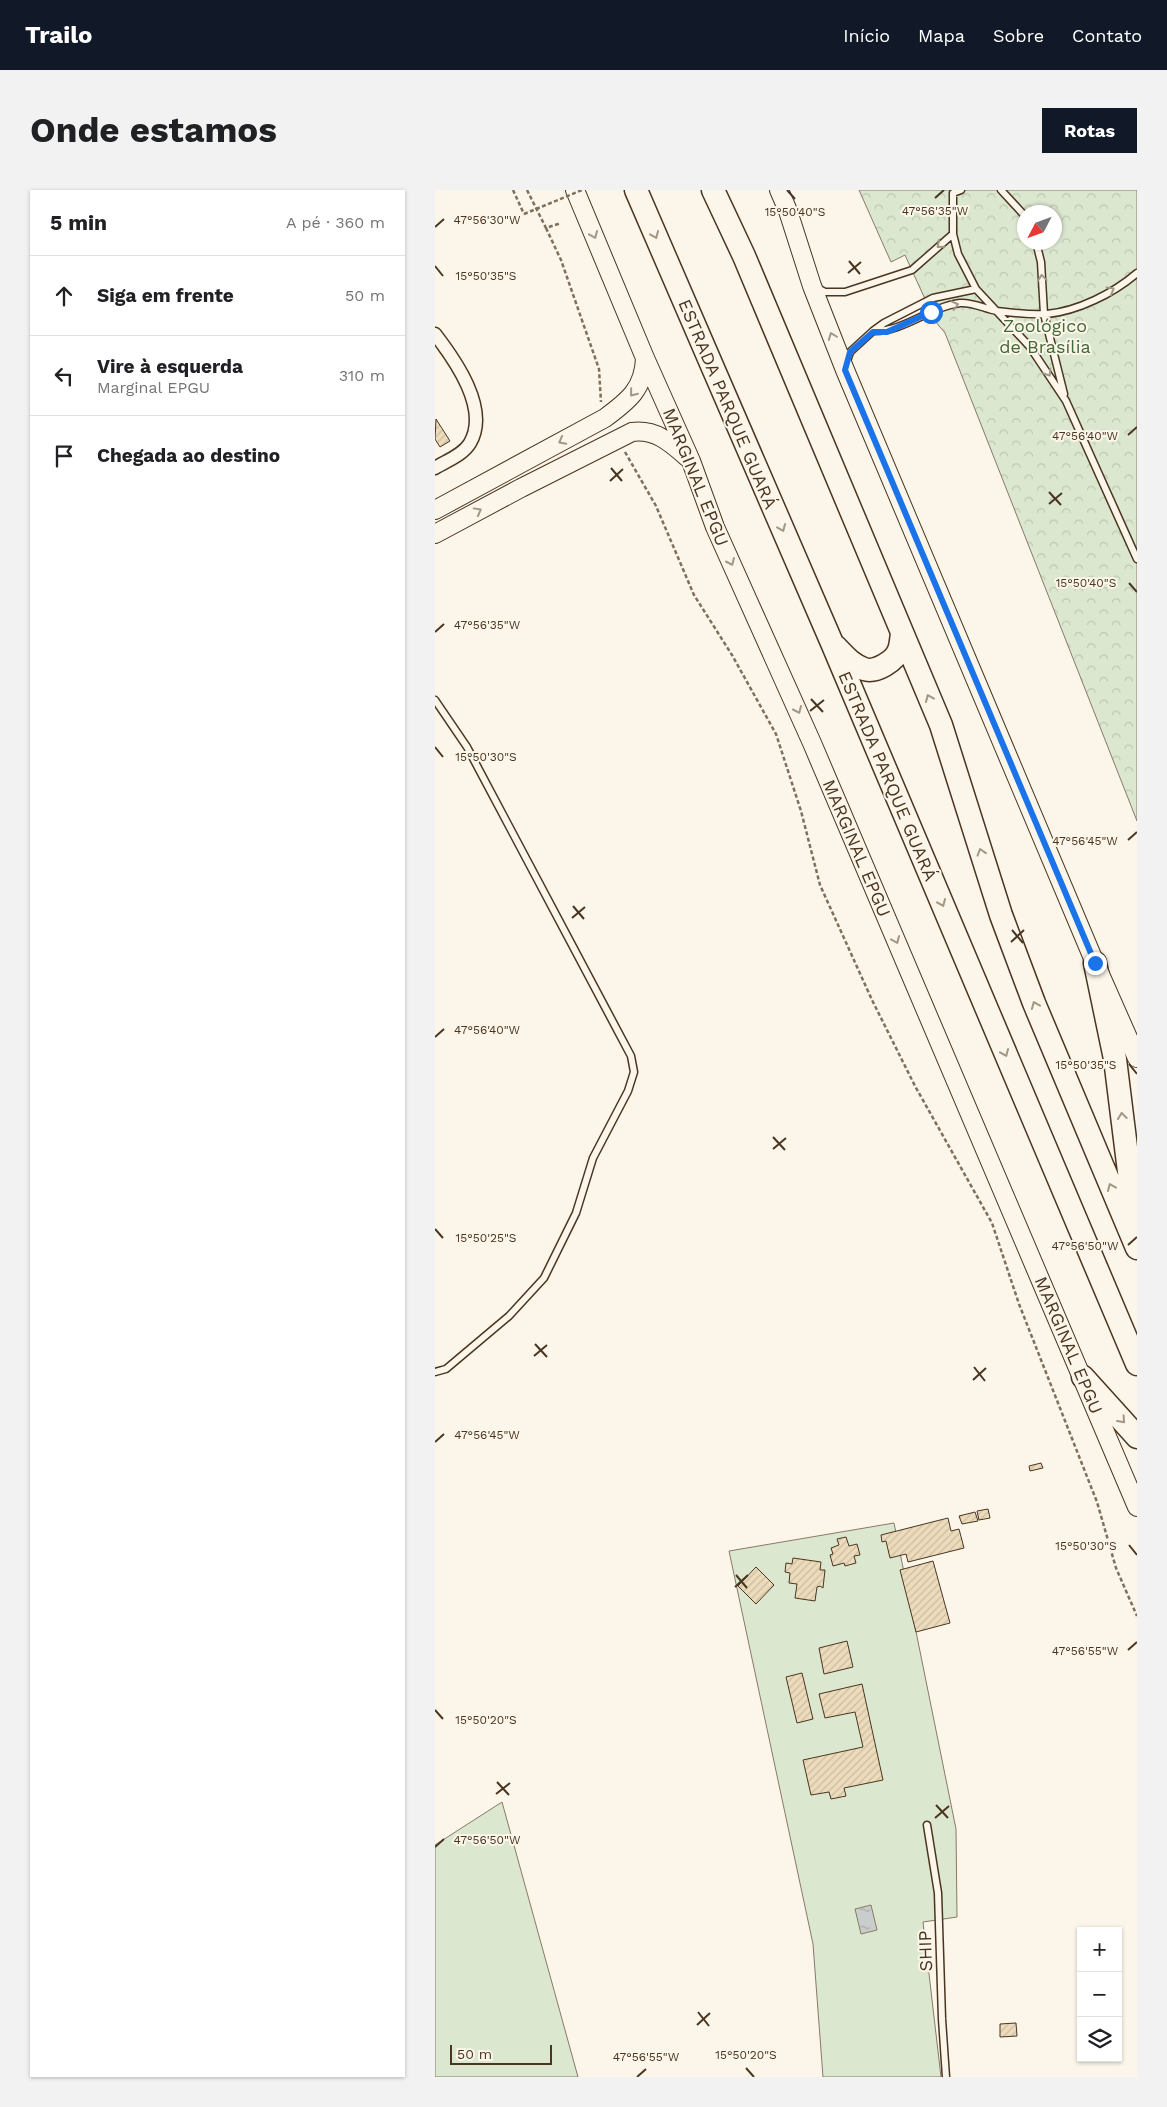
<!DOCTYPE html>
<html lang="pt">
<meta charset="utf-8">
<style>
:root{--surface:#fff;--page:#f2f2f2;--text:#202124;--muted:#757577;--line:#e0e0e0;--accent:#111827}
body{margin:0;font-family:"Work Sans",sans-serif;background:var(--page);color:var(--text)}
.controls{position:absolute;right:15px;bottom:15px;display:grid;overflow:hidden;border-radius:0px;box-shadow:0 1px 4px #0004}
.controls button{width:45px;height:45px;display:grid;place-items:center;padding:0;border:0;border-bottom:1px solid var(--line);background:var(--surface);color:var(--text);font:25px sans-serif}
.compass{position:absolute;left:582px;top:15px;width:45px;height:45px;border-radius:50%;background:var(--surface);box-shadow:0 1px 4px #0004;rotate:229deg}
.scale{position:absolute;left:15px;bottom:12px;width:102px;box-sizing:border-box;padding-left:5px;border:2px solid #4a3520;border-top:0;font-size:14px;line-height:18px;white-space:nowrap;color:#4a3520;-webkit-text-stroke:4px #fbf6e9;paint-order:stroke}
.stop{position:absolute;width:15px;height:15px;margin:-11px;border:4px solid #1a73e8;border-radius:50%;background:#fff}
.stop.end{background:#1a73e8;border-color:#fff;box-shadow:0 1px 5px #0008}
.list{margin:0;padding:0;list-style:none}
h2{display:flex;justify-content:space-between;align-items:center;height:65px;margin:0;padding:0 20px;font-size:21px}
h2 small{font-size:16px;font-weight:400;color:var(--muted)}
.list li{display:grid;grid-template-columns:32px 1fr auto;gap:15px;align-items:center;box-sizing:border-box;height:80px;padding:0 20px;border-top:1px solid var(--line)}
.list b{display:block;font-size:19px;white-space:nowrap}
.list p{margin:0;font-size:16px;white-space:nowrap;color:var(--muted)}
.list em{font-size:16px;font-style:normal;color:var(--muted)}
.icon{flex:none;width:28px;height:28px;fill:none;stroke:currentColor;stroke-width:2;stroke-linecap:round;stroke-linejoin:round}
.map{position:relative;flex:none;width:702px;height:1887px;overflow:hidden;border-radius:0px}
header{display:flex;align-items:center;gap:30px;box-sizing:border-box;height:70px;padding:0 25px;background:var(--accent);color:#fff}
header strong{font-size:24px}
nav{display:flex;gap:28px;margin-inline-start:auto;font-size:18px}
.intro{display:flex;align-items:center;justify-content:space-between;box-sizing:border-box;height:120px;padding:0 30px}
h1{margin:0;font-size:35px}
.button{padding:12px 22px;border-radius:0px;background:var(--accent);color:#fff;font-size:18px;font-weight:700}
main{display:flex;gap:30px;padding:0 30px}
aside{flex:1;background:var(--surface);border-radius:0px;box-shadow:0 1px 4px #0004}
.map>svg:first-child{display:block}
</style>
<header>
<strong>Trailo</strong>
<nav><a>Início</a><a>Mapa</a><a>Sobre</a><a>Contato</a></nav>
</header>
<div class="intro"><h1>Onde estamos</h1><a class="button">Rotas</a></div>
<main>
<aside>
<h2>5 min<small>A pé · 360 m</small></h2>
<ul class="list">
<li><svg class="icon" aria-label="ahead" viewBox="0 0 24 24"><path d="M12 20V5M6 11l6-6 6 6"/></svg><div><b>Siga em frente</b></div><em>50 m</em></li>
<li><svg class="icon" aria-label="left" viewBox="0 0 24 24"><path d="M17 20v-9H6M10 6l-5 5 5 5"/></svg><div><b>Vire à esquerda</b><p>Marginal EPGU</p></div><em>310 m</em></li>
<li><svg class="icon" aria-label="arrive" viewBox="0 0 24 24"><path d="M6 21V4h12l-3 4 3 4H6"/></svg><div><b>Chegada ao destino</b></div></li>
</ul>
</aside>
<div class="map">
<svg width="702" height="1887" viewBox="0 0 702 1887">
<defs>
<pattern id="park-crowns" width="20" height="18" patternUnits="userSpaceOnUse" patternTransform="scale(1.25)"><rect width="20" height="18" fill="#dce7d0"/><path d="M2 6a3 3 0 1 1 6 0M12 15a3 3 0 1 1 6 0" fill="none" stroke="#bec7b2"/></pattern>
<pattern id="water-ripples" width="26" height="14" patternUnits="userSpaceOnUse" patternTransform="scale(1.25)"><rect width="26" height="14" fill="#c9cecd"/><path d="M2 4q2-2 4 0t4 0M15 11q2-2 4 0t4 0" fill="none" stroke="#a5a8a6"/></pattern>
<pattern id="building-hatch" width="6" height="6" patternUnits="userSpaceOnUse" patternTransform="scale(1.25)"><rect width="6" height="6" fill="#ecdcbc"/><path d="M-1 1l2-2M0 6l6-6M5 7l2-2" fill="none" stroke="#ccbda1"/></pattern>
</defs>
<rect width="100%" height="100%" fill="#fbf6e9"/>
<path fill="#dce7d0" stroke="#887966" d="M459 1333 521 1639 522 1727 488 1732 506 1887H388L378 1754 294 1361Z
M67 1612 143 1887H0V1655Z"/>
<path fill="url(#park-crowns)" stroke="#887966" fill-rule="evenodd" d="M424 0H702V631L510 143 500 131 470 65 456 72ZM590 22H620V52H590Z"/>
<path fill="url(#water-ripples)" stroke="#887966" d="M436 1715 442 1740 426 1744 420 1719Z"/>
<path fill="url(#building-hatch)" stroke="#4a3520" d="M1 229 15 251 5 257 0 249Z
M606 1273 608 1278 595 1281 594 1276Z
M553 1319 555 1328 544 1330 542 1321Z
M540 1322 543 1331 527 1334 524 1326Z
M513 1328 516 1341 524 1339 529 1358 473 1372 471 1364 455 1368 451 1351 447 1352 446 1345Z
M411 1347 414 1356 422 1354 425 1365 419 1366 421 1373 410 1376 409 1373 398 1376 395 1365 398 1364 396 1358 404 1355 402 1349Z
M358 1368 386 1372 385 1380H390L388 1398 385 1396 382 1397 380 1411 360 1408 362 1394 354 1393 355 1383 350 1382 351 1373 357 1374Z
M498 1371 515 1433 481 1442 465 1380Z
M321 1377 339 1395 321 1414 303 1396Z
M412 1451 418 1477 389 1484 384 1458Z
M367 1483 378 1529 362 1533 351 1487Z
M427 1494 448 1590 409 1598 411 1606 396 1609 394 1602 376 1605 368 1570 428 1557 420 1522 390 1528 384 1504Z
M581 1833 582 1846 565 1847V1834Z"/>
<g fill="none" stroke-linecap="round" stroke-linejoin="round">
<g stroke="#4a3520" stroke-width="9">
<path id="lane" d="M566 0 590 26
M518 44 523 64 541 99 595 157 631 211 702 369
M601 52 606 72 609 124 629 204
M382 98 390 102H410L477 80 518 44V3L526 0
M438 141 449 133 498 108 541 99
M411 174 415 162 438 141C469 142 494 117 525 113 538 112 550 119 562 121 578 123 597 125 612 124 643 121 679 103 702 83
M0 510 32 557 196 866 199 882 193 901 158 968 141 1023 109 1088 74 1126 11 1179 0 1182
M492 1635 503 1703 507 1829 511 1887"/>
</g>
<g stroke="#4a3520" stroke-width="15">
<path id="street" d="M0 144C20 170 55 219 35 253 28 265 11 271 0 278"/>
</g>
<g stroke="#4a3520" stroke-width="20">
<path id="secondary" d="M140 0 210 168 256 271 280 337 377 553 702 1317
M344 0 353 21 377 96 410 180 660 773 702 868
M0 320 170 228C193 211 209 199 210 168
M0 344 86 298 197 242C221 239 236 253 253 268"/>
</g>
<g stroke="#4a3520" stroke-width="25">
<path id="highway" d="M201 0 397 453 702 1174
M278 0 309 66 506 535 566 725 599 813 702 1058
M401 457C410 466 417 475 429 479 441 483 460 471 464 460 466 455 466 449 467 444
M660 773 680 869 701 1038
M648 1187 702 1247"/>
</g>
<path stroke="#7f6f5c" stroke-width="2.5" stroke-dasharray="4 2.5" stroke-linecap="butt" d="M78 0 89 24
M92 0 111 38 126 33
M111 38 126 70 164 179 166 212
M190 262 221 316 259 405 297 465 341 544 366 621 385 695 437 810 480 896 557 1033 584 1114 662 1312 681 1378 702 1426"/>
<use href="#lane" stroke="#fbf6e9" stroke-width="6"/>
<use href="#street" stroke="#fbf6e9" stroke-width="12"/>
<use href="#secondary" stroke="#fbf6e9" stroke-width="18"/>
<use href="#highway" stroke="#fbf6e9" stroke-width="22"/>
<path stroke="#7f6f5c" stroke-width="2.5" stroke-dasharray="4 2.5" stroke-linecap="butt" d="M89 24 147 0"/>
</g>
<defs><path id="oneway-chevron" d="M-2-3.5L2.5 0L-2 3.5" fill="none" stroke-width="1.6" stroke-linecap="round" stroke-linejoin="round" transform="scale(1.25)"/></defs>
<g stroke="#a29684">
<use href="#oneway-chevron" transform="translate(159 45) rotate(67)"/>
<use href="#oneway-chevron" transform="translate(220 45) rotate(67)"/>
<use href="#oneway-chevron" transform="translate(505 55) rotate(139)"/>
<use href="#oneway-chevron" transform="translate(607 88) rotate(-95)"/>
<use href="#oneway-chevron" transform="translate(676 100) rotate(-30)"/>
<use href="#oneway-chevron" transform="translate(520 115) rotate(-14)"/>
<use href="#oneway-chevron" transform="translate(397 146) rotate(-111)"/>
<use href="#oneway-chevron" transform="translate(613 183) rotate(57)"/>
<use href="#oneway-chevron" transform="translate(198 203) rotate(129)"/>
<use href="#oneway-chevron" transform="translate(127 251) rotate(152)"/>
<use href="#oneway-chevron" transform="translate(43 321) rotate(-29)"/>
<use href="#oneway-chevron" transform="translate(347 338) rotate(67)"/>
<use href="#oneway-chevron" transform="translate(296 372) rotate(66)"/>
<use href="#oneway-chevron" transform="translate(494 508) rotate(-113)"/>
<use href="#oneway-chevron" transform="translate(363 520) rotate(66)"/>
<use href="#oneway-chevron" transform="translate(546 662) rotate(-107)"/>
<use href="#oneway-chevron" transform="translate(507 713) rotate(67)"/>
<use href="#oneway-chevron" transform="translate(461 750) rotate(67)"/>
<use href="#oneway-chevron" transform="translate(600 815) rotate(-112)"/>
<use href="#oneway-chevron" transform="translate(570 863) rotate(67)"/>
<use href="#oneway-chevron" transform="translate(687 926) rotate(-97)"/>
<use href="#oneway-chevron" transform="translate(676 997) rotate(-113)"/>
<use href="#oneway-chevron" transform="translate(687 1230) rotate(48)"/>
</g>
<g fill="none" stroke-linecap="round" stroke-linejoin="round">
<path stroke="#1a73e8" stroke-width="6" d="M496 122 452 142H438L415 162 410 180 660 773"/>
</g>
<path fill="none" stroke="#4a3520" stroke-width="2" d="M352 0 360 9M500 8 509 0M0 37 9 29M414 71 425 84M0 76 8 86M413 83 426 72M693 245 702 237M176 278 187 291M175 291 188 279M614 302 626 315M614 314 627 303M694 393 702 402M0 442 9 434M376 509 388 522M375 521 389 510M0 557 8 567M693 650 702 642M138 716 149 729M137 728 150 717M577 740 588 753M576 752 589 740M0 847 9 839M694 874 702 884M338 947 350 960M338 959 351 948M0 1039 8 1048M693 1055 702 1047M100 1154 112 1167M99 1166 112 1155M539 1177 550 1191M538 1190 551 1178M0 1252 9 1244M694 1355 702 1365M301 1385 312 1398M300 1397 313 1385M693 1460 702 1452M0 1520 8 1529M62 1592 74 1605M61 1604 75 1593M501 1615 513 1628M500 1628 514 1616M0 1657 9 1649M263 1822 274 1836M262 1835 275 1823M311 1878 319 1887M202 1887 211 1879"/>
<g text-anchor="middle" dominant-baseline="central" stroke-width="4" stroke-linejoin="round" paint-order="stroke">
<g font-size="18" fill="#436837" stroke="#fbf6e9">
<text x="610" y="135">Zoológico<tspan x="610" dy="21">de Brasília</tspan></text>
</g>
<g font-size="18" fill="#4a3520" stroke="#fbf6e9">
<text transform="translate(293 214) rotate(67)">ESTRADA PARQUE GUARÁ</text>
<text transform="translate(261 287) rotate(68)">MARGINAL EPGU</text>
<text transform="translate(453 586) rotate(67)">ESTRADA PARQUE GUARÁ</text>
<text transform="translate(422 658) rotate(67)">MARGINAL EPGU</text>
<text transform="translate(634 1155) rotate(67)">MARGINAL EPGU</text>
<text transform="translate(490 1761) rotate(-92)">SHIP</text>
</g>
</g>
<g font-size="12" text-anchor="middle" fill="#4a3520" stroke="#fbf6e9" stroke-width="4" stroke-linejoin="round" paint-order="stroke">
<text x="500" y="25">47°56'35"W</text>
<text x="360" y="26">15°50'40"S</text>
<text x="52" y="34">47°56'30"W</text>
<text x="51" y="90">15°50'35"S</text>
<text x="650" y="250">47°56'40"W</text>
<text x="651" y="397">15°50'40"S</text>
<text x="52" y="439">47°56'35"W</text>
<text x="51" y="571">15°50'30"S</text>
<text x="650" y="655">47°56'45"W</text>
<text x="52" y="844">47°56'40"W</text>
<text x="651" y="879">15°50'35"S</text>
<text x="51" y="1052">15°50'25"S</text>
<text x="650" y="1060">47°56'50"W</text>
<text x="52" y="1249">47°56'45"W</text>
<text x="651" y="1360">15°50'30"S</text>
<text x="650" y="1465">47°56'55"W</text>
<text x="51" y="1534">15°50'20"S</text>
<text x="52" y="1654">47°56'50"W</text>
<text x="311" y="1869">15°50'20"S</text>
<text x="211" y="1871">47°56'55"W</text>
</g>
</svg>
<div class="controls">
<button>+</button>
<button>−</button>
<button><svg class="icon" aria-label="layers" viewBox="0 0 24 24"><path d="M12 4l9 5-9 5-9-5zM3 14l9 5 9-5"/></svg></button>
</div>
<svg class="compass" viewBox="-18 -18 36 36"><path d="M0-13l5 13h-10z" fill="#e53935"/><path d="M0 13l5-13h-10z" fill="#757577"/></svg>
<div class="scale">50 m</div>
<div class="stop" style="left:496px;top:122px"></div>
<div class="stop end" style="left:660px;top:773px"></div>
</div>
</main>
